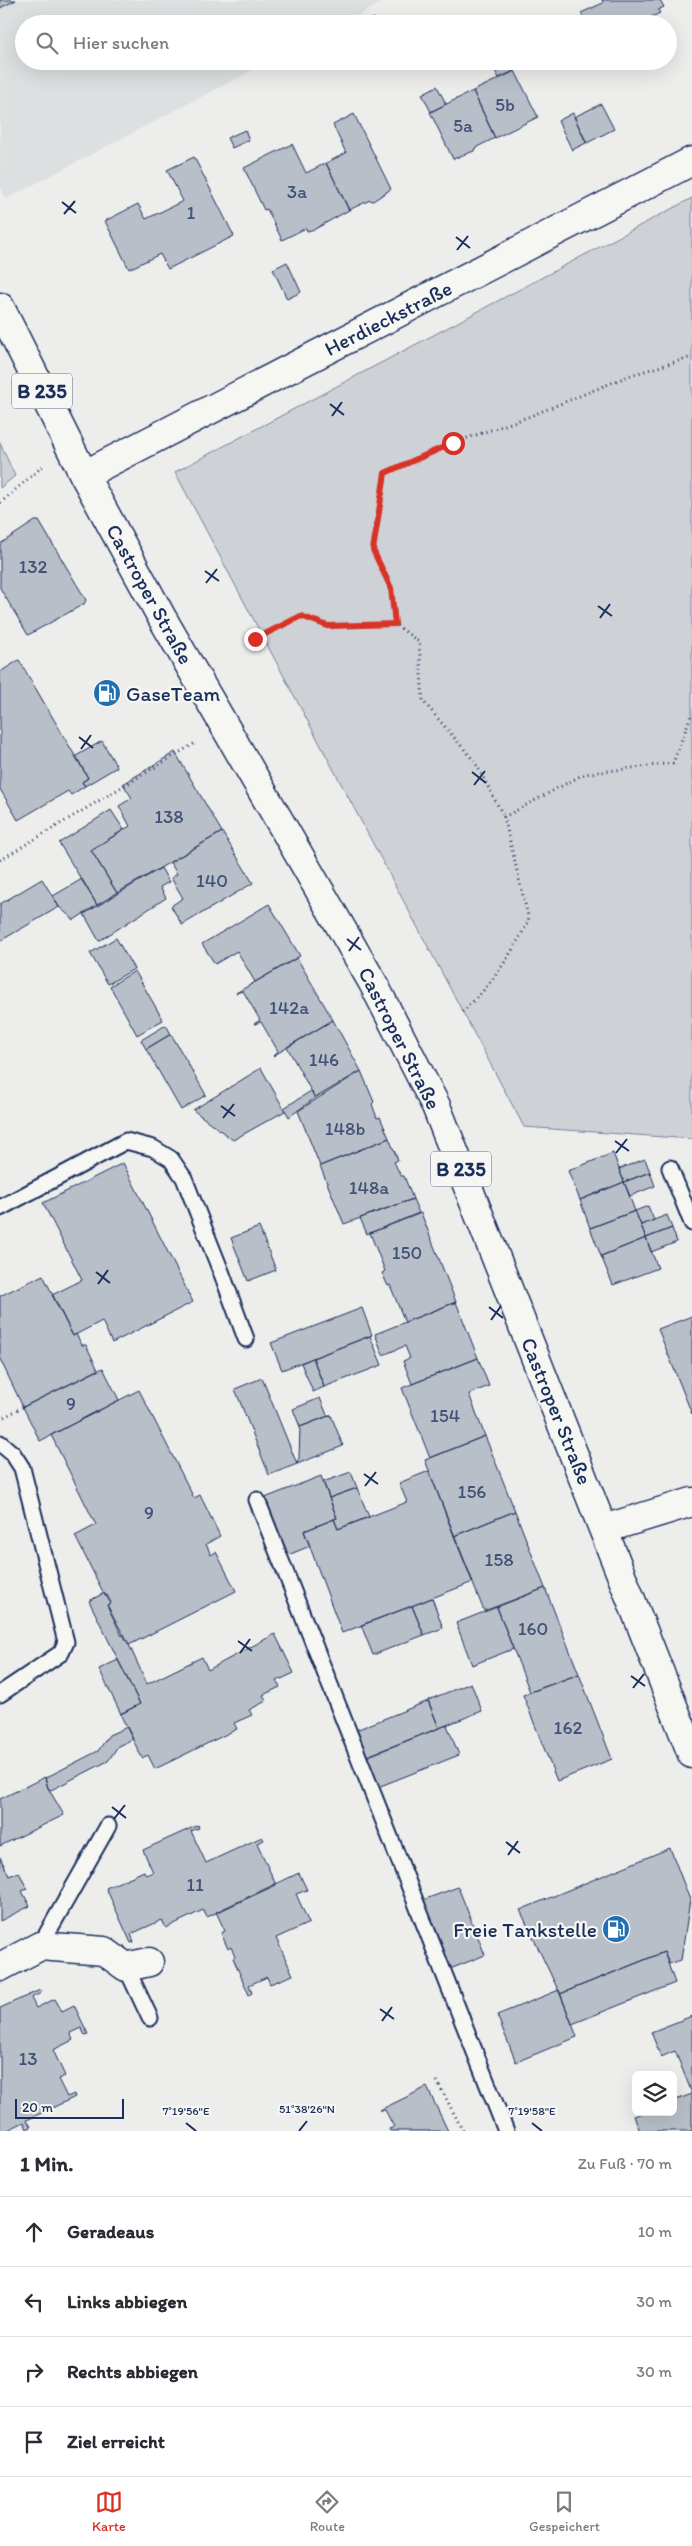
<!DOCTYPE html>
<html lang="de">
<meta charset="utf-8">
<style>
:root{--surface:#fff;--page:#f2f2f3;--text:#2b2b33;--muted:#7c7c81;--line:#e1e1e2;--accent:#d93025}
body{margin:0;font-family:Itim,sans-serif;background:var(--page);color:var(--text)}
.controls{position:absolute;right:15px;bottom:15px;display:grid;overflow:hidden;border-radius:8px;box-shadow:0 5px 20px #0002}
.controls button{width:45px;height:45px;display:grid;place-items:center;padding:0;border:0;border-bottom:1px solid var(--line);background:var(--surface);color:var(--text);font:25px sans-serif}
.scale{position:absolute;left:15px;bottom:12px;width:109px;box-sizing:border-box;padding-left:5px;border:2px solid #1b2f5e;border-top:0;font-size:14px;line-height:18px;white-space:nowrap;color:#1b2f5e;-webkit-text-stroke:4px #f6f6f2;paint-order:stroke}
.stop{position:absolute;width:15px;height:15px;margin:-11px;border:4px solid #d93025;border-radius:50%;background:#fff}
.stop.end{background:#d93025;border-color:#fff;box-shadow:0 1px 5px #0008}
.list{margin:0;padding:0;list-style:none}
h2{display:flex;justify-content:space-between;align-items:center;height:65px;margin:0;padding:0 20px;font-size:21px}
h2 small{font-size:16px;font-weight:400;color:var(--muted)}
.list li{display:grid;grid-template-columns:32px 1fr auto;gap:15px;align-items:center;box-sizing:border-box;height:70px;padding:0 20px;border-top:1px solid var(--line)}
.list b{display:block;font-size:19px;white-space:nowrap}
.list em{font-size:16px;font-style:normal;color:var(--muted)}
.icon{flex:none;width:28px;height:28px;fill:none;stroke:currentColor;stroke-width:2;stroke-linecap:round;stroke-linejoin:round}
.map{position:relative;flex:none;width:692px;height:2131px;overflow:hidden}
.search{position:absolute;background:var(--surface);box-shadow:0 5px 20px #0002;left:15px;right:15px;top:15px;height:55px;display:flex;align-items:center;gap:12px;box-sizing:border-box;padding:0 18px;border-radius:28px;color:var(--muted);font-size:19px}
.sheet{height:345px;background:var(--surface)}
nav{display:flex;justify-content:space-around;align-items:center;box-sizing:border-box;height:70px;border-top:1px solid var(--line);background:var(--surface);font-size:14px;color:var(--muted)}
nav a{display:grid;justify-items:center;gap:2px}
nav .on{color:var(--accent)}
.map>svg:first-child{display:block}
</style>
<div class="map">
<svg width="692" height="2131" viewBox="0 0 692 2131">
<rect width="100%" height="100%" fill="#edeeec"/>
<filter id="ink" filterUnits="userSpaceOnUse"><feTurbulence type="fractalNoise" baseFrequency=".02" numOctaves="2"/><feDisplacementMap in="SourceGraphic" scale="10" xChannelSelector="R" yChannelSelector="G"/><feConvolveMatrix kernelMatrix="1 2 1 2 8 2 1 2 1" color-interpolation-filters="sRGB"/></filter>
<g filter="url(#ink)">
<path fill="#dde0e1" d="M0 0H387L342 24H24V61H270L6 199 0 186Z"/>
<path fill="#ced2d7" stroke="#74809a" d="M692 198V1139L524 1127 175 472Z
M0 443 15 476 0 488Z"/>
<path fill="#b9bfc8" stroke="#1b2f5e" d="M0 0H16L0 8Z
M602 0H660L664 7 658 10 660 13 643 21 641 18 630 24H587L581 13 603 3Z
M374 18 377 24H363Z
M490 61H509L514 71 499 78Z
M515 71 538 117 495 138 473 91Z
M437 86 446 104 431 112 422 94Z
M473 91 495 138 475 148 474 151 453 159 430 112Z
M601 104 614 129 587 143 574 117Z
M573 113 586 143 572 150 558 121Z
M354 114 391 189 373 201 370 200 349 210 326 163 346 153 333 125Z
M245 130 249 140 232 148 227 138Z
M292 144 306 173 326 163 349 210 315 229 307 231 306 228 282 240 267 209 264 210 244 168Z
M194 157 234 236 168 269 160 254 129 269 105 221 138 204 146 219 183 201 167 170Z
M287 262 301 292 287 299 273 269Z
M35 521H39L86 600 84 604 28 635 0 588V544Z
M19 660 88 778 82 782 85 786 71 795 68 791 18 820 0 789V672Z
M102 741 117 767 85 786 82 782 88 778 76 756Z
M175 752 222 832 117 893 91 850 130 826 119 806 132 798 123 784Z
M111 810 124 830 91 850 117 893 97 905 59 843Z
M222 832 253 883 182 925 171 906 183 898 171 878 177 874 170 862Z
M161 868 169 882 160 887 166 898 99 941 84 914Z
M42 879 59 907 0 941V904Z
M82 879 97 905 74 920 59 907 53 896Z
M269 904 300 956 255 982 237 951 215 964 202 944Z
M116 938 134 969 108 984 90 953Z
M297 958 333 1020 273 1056 278 1051 261 1022 254 1024 260 1020 243 991 236 993Z
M135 971 163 1020 137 1035 110 986Z
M333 1020 361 1071 315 1098 287 1047Z
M166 1025 171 1034 146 1049 141 1040Z
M171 1034 206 1095 181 1110 146 1049Z
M261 1068 285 1111 233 1140 193 1110Z
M361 1071 374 1102 372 1104 377 1118 380 1117 389 1138 320 1166 298 1111Z
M311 1091 315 1098 289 1117 284 1108Z
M389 1138 398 1160 394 1162 401 1176H404L413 1199 344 1224 320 1166Z
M613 1153 624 1182 580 1200 568 1171Z
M645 1159 650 1172 624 1182 619 1169Z
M123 1163 193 1302 112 1343 102 1321 73 1336 52 1295 82 1280 43 1203Z
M650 1172 655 1186 630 1196 624 1182Z
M624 1182 635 1211 590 1228 580 1200Z
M413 1199 419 1213 367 1234 360 1218Z
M648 1206 654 1220 641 1225 635 1211Z
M635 1211 646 1238 601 1256 590 1228Z
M421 1213 456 1302 405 1322 390 1285 388 1286 382 1273 385 1271 370 1233Z
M667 1215 672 1228 646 1238 641 1225Z
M259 1227 276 1270 248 1281 231 1238Z
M672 1228 677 1242 651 1252 646 1238Z
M646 1238 658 1268 613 1285 601 1256Z
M43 1275 73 1336 76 1334 82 1345H86L98 1370 23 1407 0 1359V1296Z
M456 1302 478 1358 412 1384 403 1361 410 1358 405 1346 383 1355 375 1334Z
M362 1308 372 1335 282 1370 271 1343Z
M692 1316V1414L658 1329Z
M370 1336 382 1365 324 1387 313 1358Z
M313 1358 324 1387 313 1392 301 1363Z
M478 1358 489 1386 469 1394 485 1436 430 1458 402 1388Z
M103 1368 119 1400 40 1441 23 1407Z
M262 1378 297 1464 269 1475 235 1389Z
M139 1390 194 1498 200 1495 220 1536 206 1544 211 1555 216 1552 236 1591 129 1645 107 1605 111 1603 107 1595 105 1596 75 1536 96 1525 51 1435Z
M320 1398 327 1415H331L300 1427 293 1409Z
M331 1415 343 1446 297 1464 299 1458 300 1427Z
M485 1436 515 1511 454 1536 425 1460Z
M429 1471 473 1582 342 1633 304 1531 334 1519 338 1529 407 1502 399 1483Z
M351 1472 357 1488 329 1498 323 1482Z
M321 1476 337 1518 304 1531 310 1546 288 1555 265 1498Z
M357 1488 369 1517 338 1529 334 1519 337 1518 329 1498Z
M515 1511 545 1588 484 1611 454 1536Z
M545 1588 579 1674 530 1692 497 1607Z
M104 1593 111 1603 107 1605 122 1636 124 1634 147 1684 202 1657 208 1670 275 1634 294 1673 277 1681 280 1687 263 1695 266 1701 249 1710 252 1715 234 1723 237 1729 155 1769 148 1755 142 1758 120 1714 140 1704 89 1601Z
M432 1598 443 1628 424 1635 412 1606Z
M412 1606 424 1635 373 1655 361 1625Z
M497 1607 513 1649 472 1665 456 1623Z
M118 1660 140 1704 121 1714 99 1669Z
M579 1674 612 1759 557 1781 523 1695Z
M471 1683 482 1711 439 1728 428 1700Z
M428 1701 439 1728 367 1756 356 1730Z
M447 1725 459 1755 378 1787 366 1757Z
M127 1727 133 1739 118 1746 108 1761 51 1790 48 1788 45 1778 98 1751 109 1735Z
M45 1777 48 1788 64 1815 0 1846V1799Z
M198 1825 199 1828 191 1831 206 1863 262 1837 264 1840 257 1843 276 1885 207 1917 203 1910 166 1928 162 1920 131 1934 134 1942 131 1943 106 1888 144 1871 146 1875 153 1872 143 1850Z
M670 1848 690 1900 681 1960 669 1964 664 1952 560 1994 520 1910Z
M0 1857 9 1876 19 1872 27 1889 22 1891 30 1906 0 1921Z
M299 1873 307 1890 296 1894 309 1923 276 1938 293 1975 270 1984 267 1977 249 1985 252 1993 249 1995 233 1958 235 1957 231 1947 228 1949 221 1933 225 1931 216 1912Z
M458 1887 485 1955 450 1969 423 1900Z
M664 1952 675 1983 572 2024 560 1994Z
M40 1990 41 1993 31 1998 36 2008 55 1999 62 2011 74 2005 88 2034 85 2035 81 2028 70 2033 73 2040 53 2050 65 2076 58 2079 67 2097 74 2094 75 2097 27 2120 31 2127 27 2129 24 2122 6 2131H0V2008Z
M559 1990 577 2037 516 2062 497 2015Z
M692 2016V2093L675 2051 661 2057 651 2032Z
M427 2087 448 2131H390L389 2129 394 2127 385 2110H380Z
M692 2094V2131H640L634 2116 645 2112H673V2101Z"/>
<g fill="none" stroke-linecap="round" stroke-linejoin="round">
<g stroke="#1b2f5e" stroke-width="19">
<path id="lane" d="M670 1168 692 1223
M0 1208 126 1141 153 1148 171 1159 184 1178 222 1274 246 1339
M0 1443 13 1454 22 1468 66 1642 61 1653 0 1694
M257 1500 506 2131
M40 1946 108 1826
M126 1967 150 2018"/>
</g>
<g stroke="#1b2f5e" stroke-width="31">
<path id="street" d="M84 475 692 161
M604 1529 692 1502
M0 1967 40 1946 104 1951 126 1967 149 1962"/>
</g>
<g stroke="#1b2f5e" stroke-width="31">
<path id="primary" d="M0 307 84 475 161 616 373 983 436 1106 692 1754"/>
</g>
<path stroke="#1b2f5e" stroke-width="3" stroke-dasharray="1 4" stroke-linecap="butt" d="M0 503 43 466
M395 624 391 588 373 550 385 473 453 443 528 417 631 375 692 357
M255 639 301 616 328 627 395 624 419 642 423 701 475 762 504 817
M0 860 197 742
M462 1012C493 984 510 956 529 920L504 817 584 774 673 763 692 713
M4 1417 23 1407
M437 2081 463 2131"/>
<use href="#lane" stroke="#f6f6f2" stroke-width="15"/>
<use href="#street" stroke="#f6f6f2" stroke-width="28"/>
<use href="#primary" stroke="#f6f6f2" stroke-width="28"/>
</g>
</g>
<g fill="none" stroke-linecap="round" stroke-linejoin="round" filter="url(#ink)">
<path stroke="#d93025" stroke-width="6" d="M255 639 301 616 328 626 395 624 391 588 373 550 385 473 453 443"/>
</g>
<path fill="none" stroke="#1b2f5e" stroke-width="2" d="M62 202 76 213M64 214 75 201M456 237 470 248M457 250 468 236M330 404 344 415M332 416 342 402M205 571 219 581M206 583 217 569M598 606 612 616M600 618 610 604M79 737 93 748M81 749 91 735M472 772 486 783M474 785 485 771M347 939 361 950M349 951 359 937M221 1106 235 1116M223 1118 234 1104M615 1141 629 1151M616 1153 627 1139M96 1272 110 1283M98 1284 108 1270M489 1307 503 1318M491 1320 501 1306M364 1474 378 1484M365 1486 376 1472M238 1641 252 1651M240 1653 250 1639M631 1676 645 1686M633 1688 644 1674M112 1807 126 1818M114 1819 125 1805M506 1842 520 1853M508 1855 518 1841M380 2009 394 2019M382 2021 392 2007M186 2123 196 2131M532 2123 542 2131M299 2131 307 2121"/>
<defs>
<g id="fuel-disc" transform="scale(1.4375)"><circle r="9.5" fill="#1f6fb2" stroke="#f6f6f2"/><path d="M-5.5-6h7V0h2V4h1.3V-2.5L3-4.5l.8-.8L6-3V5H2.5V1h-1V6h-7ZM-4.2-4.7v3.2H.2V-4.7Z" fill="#fff"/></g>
</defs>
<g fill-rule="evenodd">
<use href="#fuel-disc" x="107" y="693"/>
<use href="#fuel-disc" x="616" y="1929"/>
</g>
<g text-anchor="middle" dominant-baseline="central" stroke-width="4.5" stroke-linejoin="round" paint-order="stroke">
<g font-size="19" fill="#425378">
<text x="505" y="104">5b</text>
<text x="463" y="125">5a</text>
<text x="297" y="191">3a</text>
<text x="191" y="212">1</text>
<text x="33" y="566">132</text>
<text x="169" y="816">138</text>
<text x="212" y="880">140</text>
<text x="289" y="1007">142a</text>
<text x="324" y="1059">146</text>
<text x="345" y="1128">148b</text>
<text x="369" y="1187">148a</text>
<text x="407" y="1252">150</text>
<text x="71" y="1403">9</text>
<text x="445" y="1415">154</text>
<text x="472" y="1491">156</text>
<text x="149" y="1512">9</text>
<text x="499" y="1559">158</text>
<text x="533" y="1628">160</text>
<text x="568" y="1727">162</text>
<text x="195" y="1884">11</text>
<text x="28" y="2058">13</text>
</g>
<g fill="#f6f6f2" stroke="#5d6b8a" stroke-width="1">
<rect x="12" y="373.5" width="60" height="35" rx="4"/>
<rect x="431" y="1151.5" width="60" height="35" rx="4"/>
</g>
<g font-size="20" font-weight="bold" fill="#1b2f5e">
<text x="42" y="391">B 235</text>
<text x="461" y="1169">B 235</text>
</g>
<g font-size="21" fill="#1b2f5e" stroke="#f6f6f2">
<text transform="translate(388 318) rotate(-27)">Herdieckstraße</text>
<text transform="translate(150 594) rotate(61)">Castroper Straße</text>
<text transform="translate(400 1038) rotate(63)">Castroper Straße</text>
<text transform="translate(557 1411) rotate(68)">Castroper Straße</text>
</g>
<g font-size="21" fill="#1b2f5e" stroke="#f6f6f2" text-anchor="start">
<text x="126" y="693">GaseTeam</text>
<text x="597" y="1929" text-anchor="end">Freie Tankstelle</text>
</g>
</g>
<g font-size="12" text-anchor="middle" fill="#1b2f5e" stroke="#f6f6f2" stroke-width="4.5" stroke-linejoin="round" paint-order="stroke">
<text x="307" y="2113">51°38'26"N</text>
<text x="186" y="2115">7°19'56"E</text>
<text x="532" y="2115">7°19'58"E</text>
</g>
</svg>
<div class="controls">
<button><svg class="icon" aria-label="layers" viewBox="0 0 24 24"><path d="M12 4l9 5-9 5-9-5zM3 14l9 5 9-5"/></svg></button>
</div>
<div class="scale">20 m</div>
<div class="stop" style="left:453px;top:443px"></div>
<div class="stop end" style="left:255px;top:639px"></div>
<div class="search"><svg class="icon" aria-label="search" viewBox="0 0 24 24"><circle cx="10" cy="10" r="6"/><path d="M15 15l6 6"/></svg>Hier suchen</div>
</div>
<section class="sheet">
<h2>1 Min.<small>Zu Fuß · 70 m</small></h2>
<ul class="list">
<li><svg class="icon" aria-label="ahead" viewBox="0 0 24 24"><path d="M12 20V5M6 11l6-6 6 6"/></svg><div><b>Geradeaus</b></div><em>10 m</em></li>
<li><svg class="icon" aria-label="left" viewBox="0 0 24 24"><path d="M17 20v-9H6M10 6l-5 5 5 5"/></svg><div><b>Links abbiegen</b></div><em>30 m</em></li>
<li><svg class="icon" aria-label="right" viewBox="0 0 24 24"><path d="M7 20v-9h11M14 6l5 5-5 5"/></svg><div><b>Rechts abbiegen</b></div><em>30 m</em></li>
<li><svg class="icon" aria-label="arrive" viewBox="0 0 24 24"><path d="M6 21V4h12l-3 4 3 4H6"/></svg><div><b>Ziel erreicht</b></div></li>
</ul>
</section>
<nav>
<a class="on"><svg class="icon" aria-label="map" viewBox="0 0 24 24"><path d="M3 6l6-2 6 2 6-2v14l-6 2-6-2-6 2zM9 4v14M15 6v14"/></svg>Karte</a>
<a><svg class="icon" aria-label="directions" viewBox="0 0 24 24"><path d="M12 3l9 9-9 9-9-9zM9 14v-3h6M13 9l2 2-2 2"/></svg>Route</a>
<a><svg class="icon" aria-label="saved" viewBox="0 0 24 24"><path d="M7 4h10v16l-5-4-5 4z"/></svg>Gespeichert</a>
</nav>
